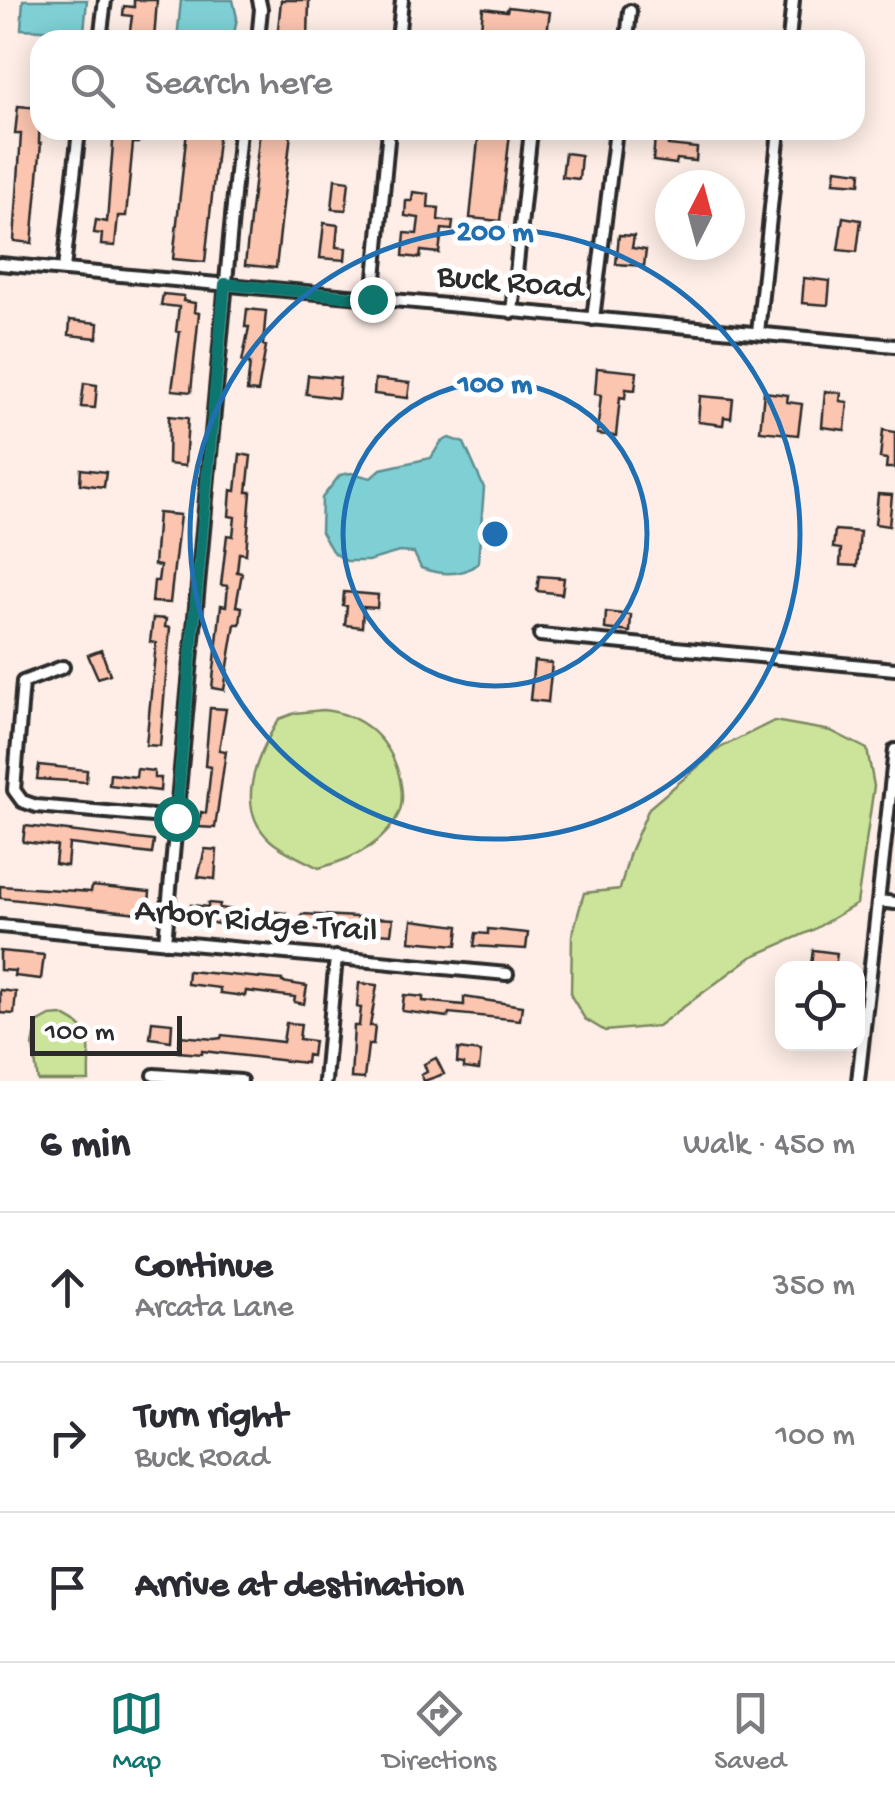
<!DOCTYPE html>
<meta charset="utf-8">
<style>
:root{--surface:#fff;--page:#f2f2f3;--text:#2b2b33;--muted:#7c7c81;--line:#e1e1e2;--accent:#0f766e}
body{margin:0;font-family:"Gochi Hand",sans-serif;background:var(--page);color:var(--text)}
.controls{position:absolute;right:30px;bottom:30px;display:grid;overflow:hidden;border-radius:20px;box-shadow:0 5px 25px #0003}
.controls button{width:90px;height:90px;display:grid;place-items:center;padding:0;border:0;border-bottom:2px solid var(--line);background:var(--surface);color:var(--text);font:50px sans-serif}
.compass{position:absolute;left:655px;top:170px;width:90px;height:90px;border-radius:50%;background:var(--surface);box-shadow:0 5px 25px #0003;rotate:6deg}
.scale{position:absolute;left:30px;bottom:25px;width:152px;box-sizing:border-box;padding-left:10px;border:5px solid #2b2b2b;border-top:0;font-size:28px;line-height:35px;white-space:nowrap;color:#2b2b2b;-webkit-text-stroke:8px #fff;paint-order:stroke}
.stop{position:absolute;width:30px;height:30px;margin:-22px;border:8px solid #0f766e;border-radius:50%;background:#fff}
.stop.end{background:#0f766e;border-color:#fff;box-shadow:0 2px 10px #0008}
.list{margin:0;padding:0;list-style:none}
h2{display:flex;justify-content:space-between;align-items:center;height:130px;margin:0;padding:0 40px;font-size:42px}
h2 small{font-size:32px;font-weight:400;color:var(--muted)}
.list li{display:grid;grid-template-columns:65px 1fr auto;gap:30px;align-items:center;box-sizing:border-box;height:150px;padding:0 40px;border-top:2px solid var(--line)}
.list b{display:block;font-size:38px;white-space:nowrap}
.list p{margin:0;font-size:32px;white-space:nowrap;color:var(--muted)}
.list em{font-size:32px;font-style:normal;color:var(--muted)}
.icon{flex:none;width:55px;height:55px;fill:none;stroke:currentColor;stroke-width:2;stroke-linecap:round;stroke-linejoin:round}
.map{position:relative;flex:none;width:895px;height:1081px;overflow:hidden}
.search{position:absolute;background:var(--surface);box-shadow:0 5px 25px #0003;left:30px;right:30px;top:30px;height:110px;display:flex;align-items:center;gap:25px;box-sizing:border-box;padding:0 35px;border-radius:30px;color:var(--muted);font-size:38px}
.sheet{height:580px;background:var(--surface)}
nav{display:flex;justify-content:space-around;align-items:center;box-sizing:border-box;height:140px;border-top:2px solid var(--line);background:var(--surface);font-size:28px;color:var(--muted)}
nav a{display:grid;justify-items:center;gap:5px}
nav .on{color:var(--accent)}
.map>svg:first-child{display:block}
</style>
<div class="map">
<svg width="895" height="1081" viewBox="0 0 895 1081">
<rect width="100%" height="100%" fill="#feeee7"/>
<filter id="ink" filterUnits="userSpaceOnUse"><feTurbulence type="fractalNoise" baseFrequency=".01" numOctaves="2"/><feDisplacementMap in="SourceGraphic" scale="20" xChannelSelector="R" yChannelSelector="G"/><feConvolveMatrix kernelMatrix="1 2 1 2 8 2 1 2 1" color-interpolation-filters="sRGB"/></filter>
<g filter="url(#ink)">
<path fill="#cce49a" stroke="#7c8862" stroke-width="2.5" d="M323 710C362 714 389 738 399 775 402 788 404 801 399 813 385 845 350 860 319 868 304 860 284 852 271 841 232 807 258 754 279 719L295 713Z
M774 721 831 731 867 749 874 786 857 904 811 931 751 957 658 1026 605 1031 585 1019 571 996 572 936 584 893 620 889 630 852 649 808 720 748Z
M61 1015C99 1030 87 1049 89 1081H38L33 1046 37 1023 50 1016Z"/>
<path fill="#7fd0d5" stroke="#5d8e91" stroke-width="2.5" d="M23 0H87L84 32 21 29Z
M181 0H233L237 18 233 40H177Z
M449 438 464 443 484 488 478 563C462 577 441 575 421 568L414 553 399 552 368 561H346L332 551 321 532 322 498 340 475 351 473 371 478 381 469 431 458 441 442Z"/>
<path fill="#fcc5b0" stroke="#2b2b2b" stroke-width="2.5" d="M134 0H157L154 40 129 38 132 16 123 15 124 6 134 7Z
M281 0H309L308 40H277Z
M508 7 550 12 546 40 480 39 483 8 507 11Z
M18 106 40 108 39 143H41L32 243 14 241 21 134H15Z
M114 130H140L138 143H133L126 216H118L115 246 101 245 102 234 94 233 96 220 107 222Z
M187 130H219L205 262 173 259Z
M260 130 291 133 276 268 245 265Z
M479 130 510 133 500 221 470 218Z
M655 136 669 137 668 145 697 148 696 161 677 159 676 164 653 161Z
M565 153 581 155 579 179 562 177Z
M836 169 861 172 860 184 834 182Z
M335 179 349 181 346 210 332 209Z
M413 192 429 194 428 207 439 208 438 220 453 222 452 230 442 229 439 253 421 251 420 258 403 256 405 233 417 234 419 218 405 216 406 201H412Z
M843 217 861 220 857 252 838 250Z
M324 223 338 225 336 247 346 248 345 260 320 258Z
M619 235 634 236 632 248 646 250 644 266 616 264Z
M804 278 830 281 828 305 802 303Z
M163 294 184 296 183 301 195 303 194 312 199 313 191 392 172 390 180 332 176 331 179 307 161 305Z
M247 309 266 311 263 345 266 346 258 392 247 391 250 363 242 362 249 327H245Z
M70 320 98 323 97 338 69 335Z
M597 368 637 372 635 390 626 389 625 398 620 397 616 436 597 434 601 395 595 394Z
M308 375 340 378 338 398 306 394Z
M375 379 410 383 408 398 374 394Z
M84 383 97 385 95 408 81 407Z
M825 391 841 393 840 401 848 402 845 430 822 427Z
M764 392 788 395 787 402 802 404 798 435 760 431Z
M700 396 733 399 731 418 724 417 723 425 698 422Z
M169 416 188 418 185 466 168 464Z
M883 430 895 432V468H886L887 459 880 458Z
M240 454 251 456 247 492H251L246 554 239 553 237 572 242 573 236 606 242 607 240 624H235L224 690 212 688 221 605 226 606 228 586 221 585 227 535 233 536 235 517 229 516 231 490 236 491Z
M81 469 106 472 104 487 80 484Z
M878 494 892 495 889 526 875 524Z
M158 513 180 515 170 603 152 602 154 581H158L160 566 154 565Z
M835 530 860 532 857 566 840 565 841 549 833 548Z
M539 576 564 578 562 594 537 591Z
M344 592 378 595 377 608 363 607 362 627 345 625 347 606 343 605Z
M606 612 631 615 630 632 605 629Z
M153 618 166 619 165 627 170 628 160 746 146 745 156 643 150 642Z
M101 650 110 674 98 678 88 655Z
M534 661 552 663 548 702 530 700Z
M210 708 226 709 219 750 226 751 215 828 199 827 201 812 206 813 211 767 205 766Z
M39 765 87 770 86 782 37 779Z
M137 769 154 771V778H161L160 791 109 785 110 774 136 777Z
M25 826 154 841 152 854 69 844 67 866 55 864 57 846 23 842Z
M205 849 217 850 215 879 198 877Z
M0 886 91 892 92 886 150 892 148 914 0 898Z
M208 903 220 904 219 908 243 911 241 920 218 917V924L189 918 191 905 208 907Z
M262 910 286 913 284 930 260 927Z
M302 914 393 919 391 934 378 933 377 937 300 929Z
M412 920 459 926 457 945 410 941Z
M488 929 528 933 526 949 474 946 476 933 488 934Z
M813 950 837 953 835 967 811 965Z
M0 951 44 955 41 979 14 976 15 971 0 970Z
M188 971 282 980V982L307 986 304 1004 294 1002 295 997 246 991 245 996 220 993V988L187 984Z
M359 983 377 985 370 1026H375L373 1045H368L364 1079 351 1078 354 1026H359L361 1008 357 1007Z
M0 990 16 992 14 1014 0 1013Z
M404 995 423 997V1001L464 1005V997L522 1006 520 1020 449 1013 448 1017 402 1011Z
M152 1021 172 1023 171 1041 150 1038Z
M286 1023 301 1024 299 1039 314 1041 312 1056 307 1055 306 1063 202 1051V1054L178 1052 180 1036 214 1039 221 1038 222 1035 283 1042Z
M458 1049 481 1052 479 1070 464 1068V1064L457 1063Z
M436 1058 444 1074 424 1081 421 1075 427 1072 424 1064Z"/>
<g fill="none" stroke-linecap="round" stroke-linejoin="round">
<g stroke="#2b2b2b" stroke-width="18">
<path id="minor" d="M100 40 105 0
M258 40 261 9 259 0
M398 40 402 0
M627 40 630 11
M789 40 793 0
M0 264 895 346
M64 269 79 130
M373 299 389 130
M512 312 531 130
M593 319 616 130
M758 333 779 130
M540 635 895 669
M63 667 23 682 14 790 22 801 36 806 176 818
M879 901 895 903
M0 926 507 974
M165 942 240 130
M154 1075 241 1081
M325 1081 336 957
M858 1081 895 750"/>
</g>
<use href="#minor" stroke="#fff" stroke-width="10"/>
</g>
</g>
<g fill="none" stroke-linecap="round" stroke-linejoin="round" filter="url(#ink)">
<path stroke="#0f766e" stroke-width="12" d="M176 818 225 284 372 299"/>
</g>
<g fill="none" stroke="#1f6fb2" stroke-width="5">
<circle cx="495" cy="534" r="152"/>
<circle cx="495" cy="534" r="305"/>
</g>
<g text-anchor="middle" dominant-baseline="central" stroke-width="10" stroke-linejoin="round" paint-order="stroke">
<g font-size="35" fill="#2b2b2b" stroke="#fff">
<text transform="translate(510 284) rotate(5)">Buck Road</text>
<text transform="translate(256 923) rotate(5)">Arbor Ridge Trail</text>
</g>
</g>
<circle cx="495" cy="534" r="15" fill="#1f6fb2" stroke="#fff" stroke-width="5"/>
<g font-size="30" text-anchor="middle" font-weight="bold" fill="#1f6fb2" stroke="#fff" stroke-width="10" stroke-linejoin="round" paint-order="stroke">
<text x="495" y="240">200 m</text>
<text x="495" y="392">100 m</text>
</g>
</svg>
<div class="controls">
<button><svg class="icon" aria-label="locate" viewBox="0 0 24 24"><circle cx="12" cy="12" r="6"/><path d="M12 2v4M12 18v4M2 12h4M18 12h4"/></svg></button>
</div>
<svg class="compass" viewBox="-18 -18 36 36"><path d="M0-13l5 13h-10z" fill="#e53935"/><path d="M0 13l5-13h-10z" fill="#7c7c81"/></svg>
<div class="scale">100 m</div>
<div class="stop" style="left:176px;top:818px"></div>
<div class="stop end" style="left:372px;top:299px"></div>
<div class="search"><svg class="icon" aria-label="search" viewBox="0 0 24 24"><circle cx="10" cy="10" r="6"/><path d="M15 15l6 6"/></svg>Search here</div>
</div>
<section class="sheet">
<h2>6 min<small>Walk · 450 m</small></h2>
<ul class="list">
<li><svg class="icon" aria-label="ahead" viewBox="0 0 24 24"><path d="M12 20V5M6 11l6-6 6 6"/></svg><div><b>Continue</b><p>Arcata Lane</p></div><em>350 m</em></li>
<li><svg class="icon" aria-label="right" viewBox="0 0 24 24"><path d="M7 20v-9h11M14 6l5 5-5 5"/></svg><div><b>Turn right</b><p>Buck Road</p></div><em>100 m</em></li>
<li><svg class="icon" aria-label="arrive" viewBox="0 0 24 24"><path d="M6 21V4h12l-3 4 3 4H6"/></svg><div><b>Arrive at destination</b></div></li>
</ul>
</section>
<nav>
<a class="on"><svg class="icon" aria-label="map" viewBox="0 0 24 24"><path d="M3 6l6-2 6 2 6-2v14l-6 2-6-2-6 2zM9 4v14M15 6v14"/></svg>Map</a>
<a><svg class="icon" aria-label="directions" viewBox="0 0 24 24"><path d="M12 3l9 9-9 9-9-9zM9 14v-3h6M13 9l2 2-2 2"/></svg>Directions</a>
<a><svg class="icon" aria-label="saved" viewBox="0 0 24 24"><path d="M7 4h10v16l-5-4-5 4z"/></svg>Saved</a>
</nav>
